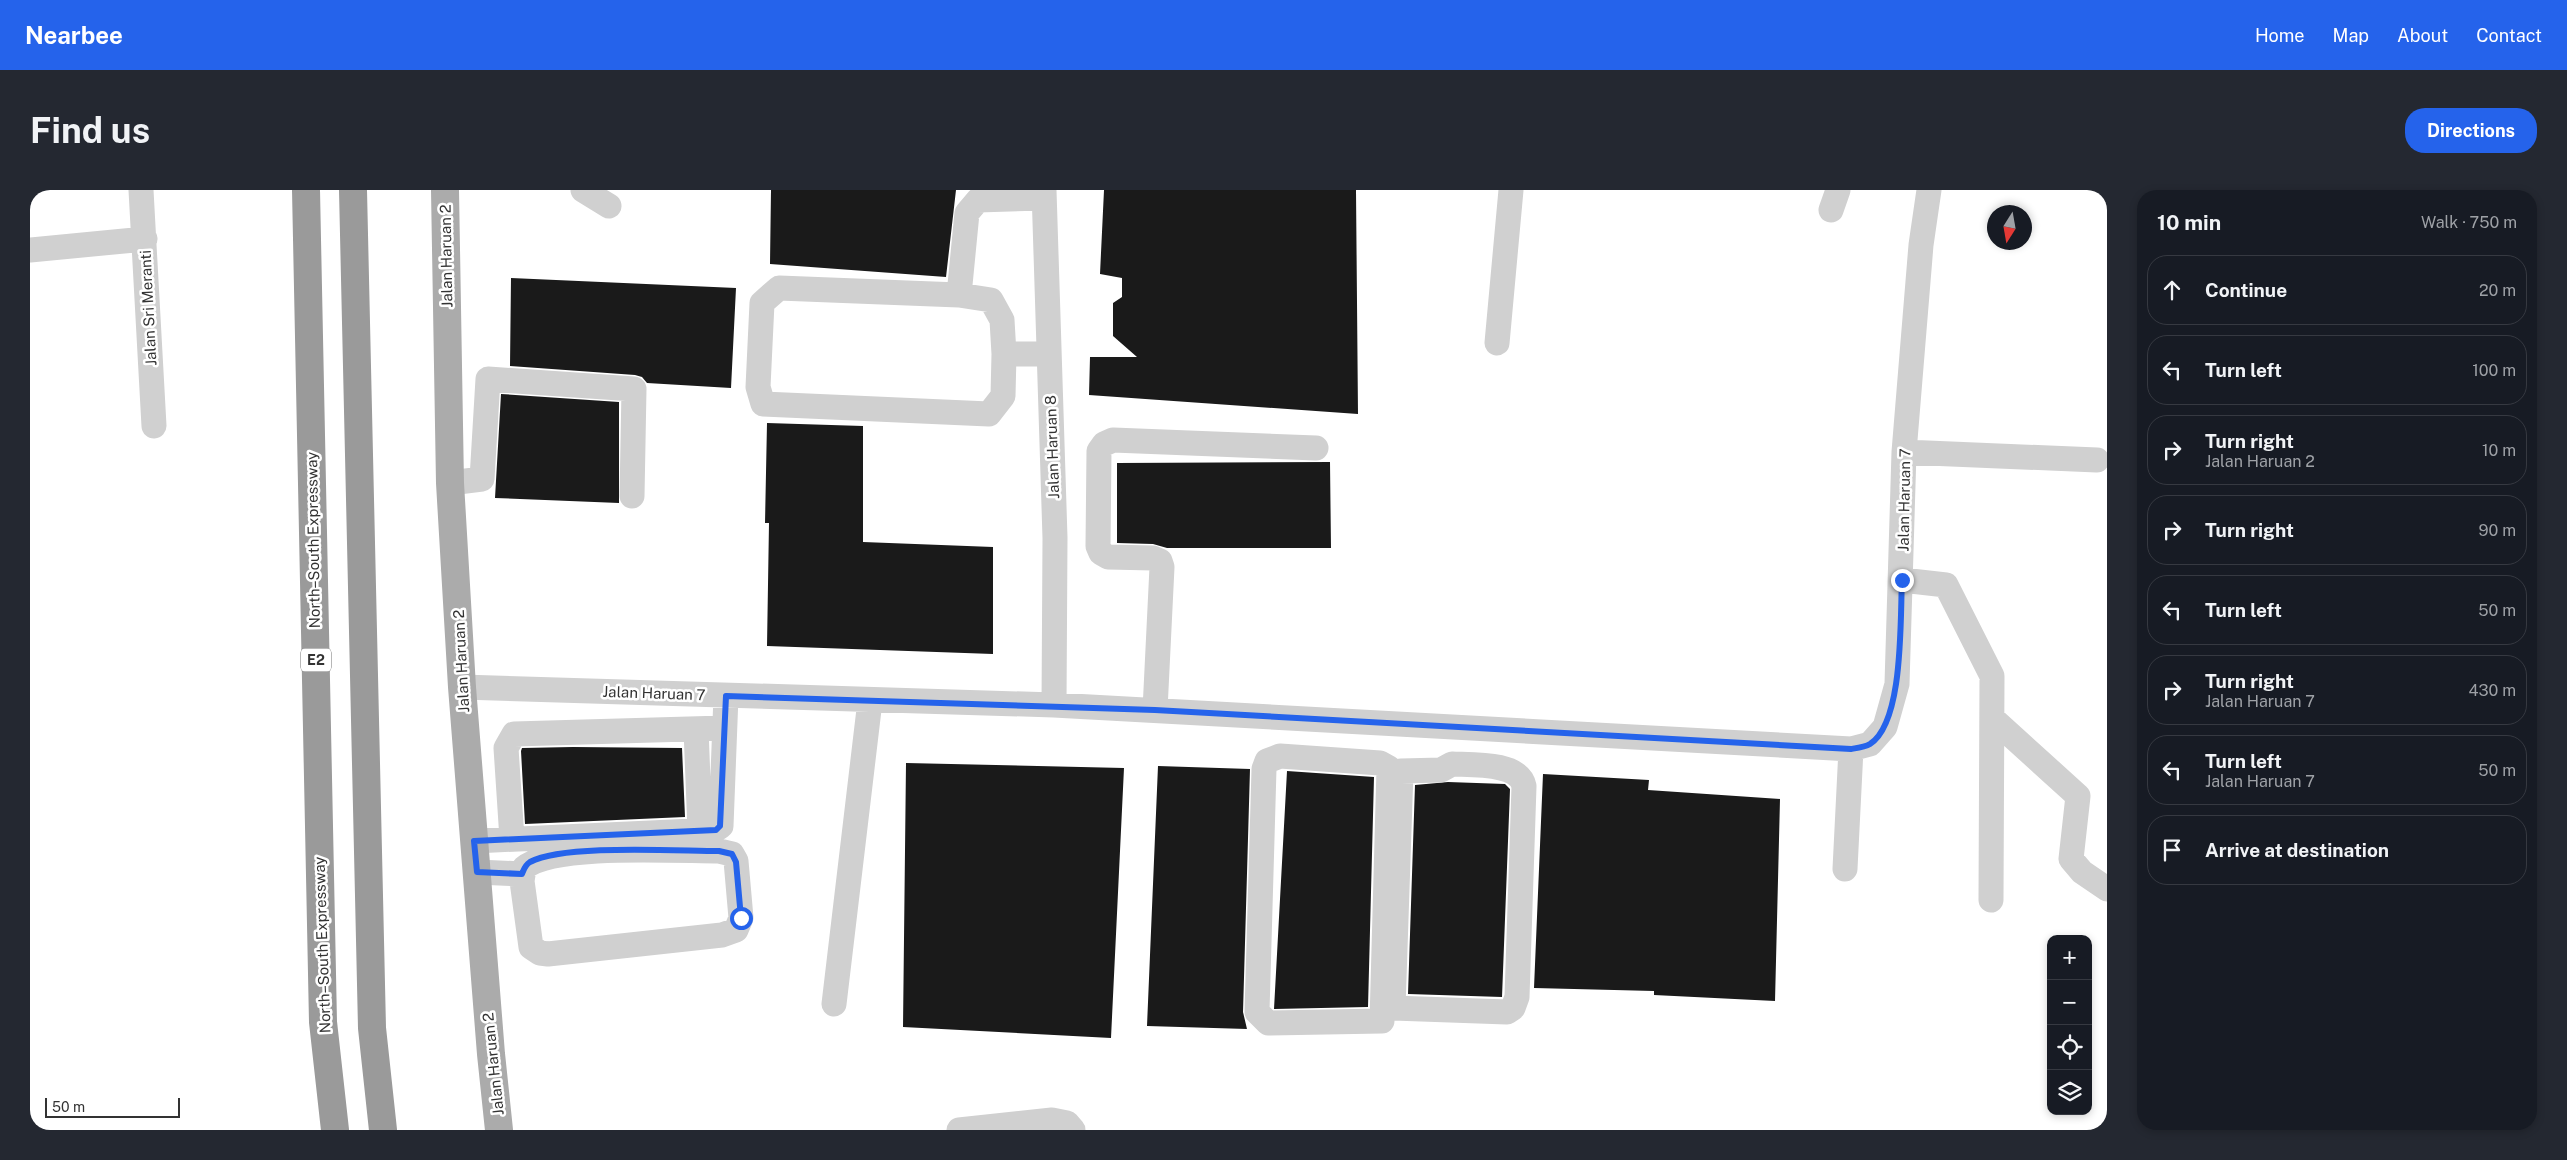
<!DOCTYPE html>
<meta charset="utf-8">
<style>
:root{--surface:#171b24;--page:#242831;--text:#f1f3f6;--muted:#9ea1a6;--line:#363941;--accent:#2563eb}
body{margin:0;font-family:"Public Sans",sans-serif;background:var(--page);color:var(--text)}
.controls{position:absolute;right:15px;bottom:15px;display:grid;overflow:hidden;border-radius:10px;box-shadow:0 2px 8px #0003}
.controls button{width:45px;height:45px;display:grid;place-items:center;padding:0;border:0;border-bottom:1px solid var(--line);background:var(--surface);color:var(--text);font:25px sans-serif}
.compass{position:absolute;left:1957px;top:15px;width:45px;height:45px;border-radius:50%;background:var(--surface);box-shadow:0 2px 8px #0003;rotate:191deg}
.scale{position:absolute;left:15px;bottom:12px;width:135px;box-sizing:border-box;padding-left:5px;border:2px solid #333;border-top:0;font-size:14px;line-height:18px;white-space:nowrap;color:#333;-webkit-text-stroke:4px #fff;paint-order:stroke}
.stop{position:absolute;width:15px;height:15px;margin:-11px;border:4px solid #2563eb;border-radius:50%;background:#fff}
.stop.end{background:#2563eb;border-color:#fff;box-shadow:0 1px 5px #0008}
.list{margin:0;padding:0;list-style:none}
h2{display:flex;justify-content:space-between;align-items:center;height:65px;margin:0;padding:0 20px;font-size:21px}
h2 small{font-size:16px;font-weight:400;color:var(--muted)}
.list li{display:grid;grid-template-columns:32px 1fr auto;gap:15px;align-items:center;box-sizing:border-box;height:70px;margin:0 10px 10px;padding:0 10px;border:1px solid var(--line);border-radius:20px}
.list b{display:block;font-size:19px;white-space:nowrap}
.list p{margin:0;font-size:16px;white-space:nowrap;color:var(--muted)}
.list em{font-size:16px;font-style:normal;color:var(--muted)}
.icon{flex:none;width:28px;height:28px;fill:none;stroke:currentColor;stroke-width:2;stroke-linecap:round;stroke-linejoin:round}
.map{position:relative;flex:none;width:2077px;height:940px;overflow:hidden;border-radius:20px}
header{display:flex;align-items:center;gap:30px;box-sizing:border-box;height:70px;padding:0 25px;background:var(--accent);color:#fff}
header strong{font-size:24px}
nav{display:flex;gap:28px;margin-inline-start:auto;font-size:18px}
.intro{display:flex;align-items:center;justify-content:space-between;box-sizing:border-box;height:120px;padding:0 30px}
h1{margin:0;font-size:35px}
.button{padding:12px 22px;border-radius:20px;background:var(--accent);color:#fff;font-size:18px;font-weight:700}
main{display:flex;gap:30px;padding:0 30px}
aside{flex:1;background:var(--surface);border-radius:20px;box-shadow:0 2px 8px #0003}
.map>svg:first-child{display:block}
</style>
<header>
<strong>Nearbee</strong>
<nav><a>Home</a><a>Map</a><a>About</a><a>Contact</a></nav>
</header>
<div class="intro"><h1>Find us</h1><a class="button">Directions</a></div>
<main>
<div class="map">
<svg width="2077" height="940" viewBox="0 0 2077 940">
<rect width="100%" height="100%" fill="#fff"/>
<path fill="#1a1a1a" d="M741 0H926L916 87 740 74Z
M1074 0H1326L1328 224 1059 205 1060 167H1107L1083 146V113L1092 107V88L1070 84Z
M481 88 706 98 701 198 617 193 612 187 605 185 480 176Z
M471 204 589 212V313L465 308Z
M737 233 833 236V352L963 357V464L737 456 739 333H735Z
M1300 272 1301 358H1137L1123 354 1087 353V273Z
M543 557 652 558 655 627 495 634 491 561 492 558Z
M876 573 1094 578 1081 848 873 837Z
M1128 576 1220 579 1213 822 1217 839 1117 836Z
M1257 581 1344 587 1338 817 1244 819Z
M1513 584 1619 590 1618 600 1750 609 1745 811 1624 805V801L1504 798Z
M1418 592 1475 594 1480 599 1472 807 1378 804 1385 595Z"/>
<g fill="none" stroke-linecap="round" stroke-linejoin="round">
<path stroke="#d0d0d0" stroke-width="25" d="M111 0 124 236
M553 0 579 16
M1014 0 1025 348 1024 515
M1014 8 948 10 937 23 929 105 749 98 732 113 728 197 733 214 959 224 973 206 974 164H1019
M1801 20 1808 0
M0 60 115 49
M929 105 961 110 972 130 974 164
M1467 153 1481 0
M1874 262 2067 270
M420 293 452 289 458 189 604 199 602 306
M1872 390 1916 395 1962 486 1961 710
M432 497 1024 515 1821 559 1840 554 1855 537 1867 494 1874 262 1891 55 1899 0
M1125 520 1132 377 1130 371 1123 368 1078 367 1071 363 1068 356 1069 261 1074 254 1083 250 1286 258
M1962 528 2048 606 2041 669 2052 682 2077 699
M666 539 670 641
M1250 566 1350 573 1359 578 1352 831 1238 833 1227 822 1234 579 1237 571Z
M1422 574C1442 575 1489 572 1494 596L1487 807 1483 818 1477 822 1363 818 1371 581 1411 580Z
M482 649 476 558 484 544 694 538
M444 651 685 640 691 636 696 506
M689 661 702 664 706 671 711 728 706 740 692 745 518 764 510 763 501 757 492 691 494 678C523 653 647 661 689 661Z
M1815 679 1821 559
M447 682 492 684
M804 814 840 511
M929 940 1022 930 1037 933 1043 940"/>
<path stroke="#ababab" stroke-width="28" d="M415 0 420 293 432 497 461 864 469 940"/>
<path stroke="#9a9a9a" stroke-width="28" d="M276 0 293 832 305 940
M323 0 342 838 353 940"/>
</g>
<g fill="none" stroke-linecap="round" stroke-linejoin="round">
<path stroke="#2563eb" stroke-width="6" d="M711 728 706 672 702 664 689 661C646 661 534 654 500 672 495 675 494 679 492 684L447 682 444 651 686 640 690 636 696 506 1125 520 1821 559C1827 558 1835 557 1840 554 1874 532 1870 429 1872 390"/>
</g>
<g text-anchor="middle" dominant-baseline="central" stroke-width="5" stroke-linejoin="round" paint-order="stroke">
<rect fill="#fff" stroke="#707070" stroke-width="1" x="271" y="458.5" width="30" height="23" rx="4"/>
<g font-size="14" font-weight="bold" fill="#333">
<text x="286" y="470">E2</text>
</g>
<g font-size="15" fill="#333" stroke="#fff">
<text transform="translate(416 66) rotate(-91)">Jalan Haruan 2</text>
<text transform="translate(118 118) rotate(-93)">Jalan Sri Meranti</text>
<text transform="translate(1022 257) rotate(-92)">Jalan Haruan 8</text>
<text transform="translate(1874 310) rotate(-89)">Jalan Haruan 7</text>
<text transform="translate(283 350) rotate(-91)">North–South Expressway</text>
<text transform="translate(431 471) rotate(-93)">Jalan Haruan 2</text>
<text transform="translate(624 503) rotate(2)">Jalan Haruan 7</text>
<text transform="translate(292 755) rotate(-92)">North–South Expressway</text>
<text transform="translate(463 874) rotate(-96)">Jalan Haruan 2</text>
</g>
</g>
</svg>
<div class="controls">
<button>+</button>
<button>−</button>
<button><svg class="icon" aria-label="locate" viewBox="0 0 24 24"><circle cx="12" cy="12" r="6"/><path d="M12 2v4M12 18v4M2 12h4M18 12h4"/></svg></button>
<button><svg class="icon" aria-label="layers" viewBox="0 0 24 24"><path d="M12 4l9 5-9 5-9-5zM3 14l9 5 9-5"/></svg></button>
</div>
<svg class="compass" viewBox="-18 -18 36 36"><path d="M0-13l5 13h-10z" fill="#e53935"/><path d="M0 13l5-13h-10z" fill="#9ea1a6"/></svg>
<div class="scale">50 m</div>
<div class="stop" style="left:711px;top:728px"></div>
<div class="stop end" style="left:1872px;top:390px"></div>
</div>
<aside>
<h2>10 min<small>Walk · 750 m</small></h2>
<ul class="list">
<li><svg class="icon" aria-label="ahead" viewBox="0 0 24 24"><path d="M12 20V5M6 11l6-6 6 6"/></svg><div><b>Continue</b></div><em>20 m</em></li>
<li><svg class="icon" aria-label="left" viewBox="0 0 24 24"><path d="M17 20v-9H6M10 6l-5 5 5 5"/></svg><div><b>Turn left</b></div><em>100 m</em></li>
<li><svg class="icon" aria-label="right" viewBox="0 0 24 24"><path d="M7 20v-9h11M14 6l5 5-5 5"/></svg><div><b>Turn right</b><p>Jalan Haruan 2</p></div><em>10 m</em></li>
<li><svg class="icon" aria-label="right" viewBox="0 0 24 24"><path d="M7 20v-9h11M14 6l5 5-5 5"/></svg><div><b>Turn right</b></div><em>90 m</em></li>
<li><svg class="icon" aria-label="left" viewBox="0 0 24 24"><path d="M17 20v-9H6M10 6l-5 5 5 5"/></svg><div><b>Turn left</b></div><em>50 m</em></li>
<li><svg class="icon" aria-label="right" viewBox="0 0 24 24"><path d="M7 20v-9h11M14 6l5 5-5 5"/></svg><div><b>Turn right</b><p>Jalan Haruan 7</p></div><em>430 m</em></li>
<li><svg class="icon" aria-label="left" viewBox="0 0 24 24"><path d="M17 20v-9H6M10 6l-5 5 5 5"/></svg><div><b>Turn left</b><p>Jalan Haruan 7</p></div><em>50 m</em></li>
<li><svg class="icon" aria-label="arrive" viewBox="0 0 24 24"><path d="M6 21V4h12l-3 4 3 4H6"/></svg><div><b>Arrive at destination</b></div></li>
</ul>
</aside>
</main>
